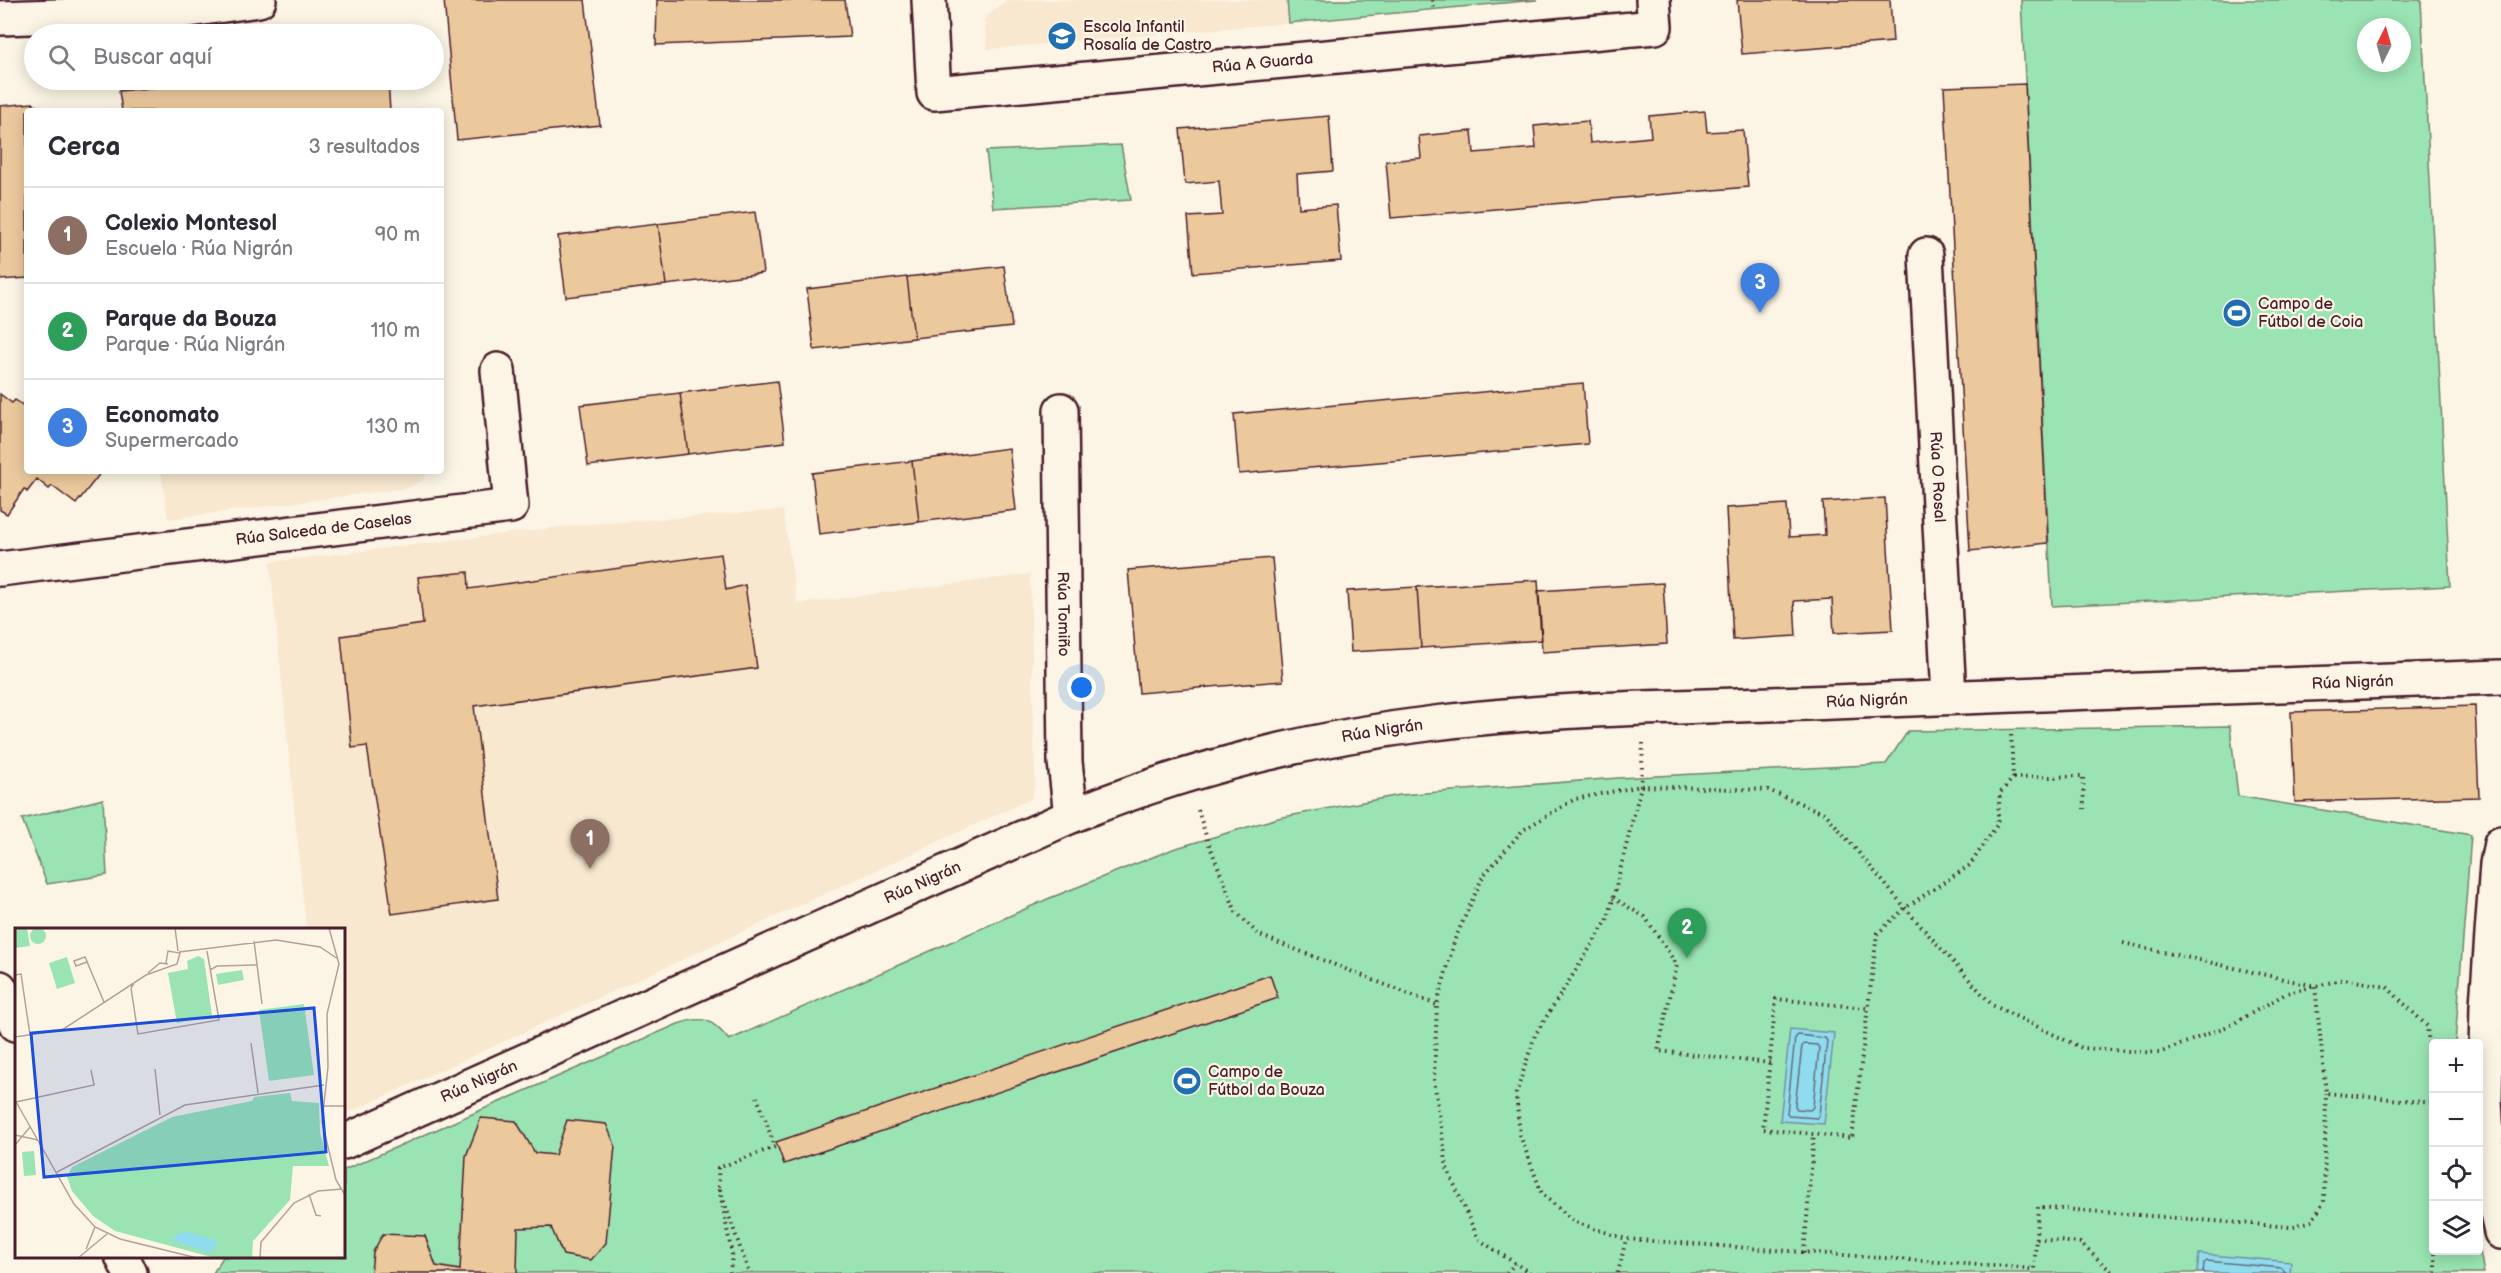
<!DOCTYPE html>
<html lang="es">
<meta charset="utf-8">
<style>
:root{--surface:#fff;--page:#f7f7f7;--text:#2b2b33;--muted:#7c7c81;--line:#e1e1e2;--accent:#ea580c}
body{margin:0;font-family:"Balsamiq Sans",sans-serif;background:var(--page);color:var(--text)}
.controls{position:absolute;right:18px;bottom:18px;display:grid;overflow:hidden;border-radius:6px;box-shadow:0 3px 15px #0003}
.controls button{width:54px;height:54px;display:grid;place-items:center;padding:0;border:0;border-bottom:2px solid var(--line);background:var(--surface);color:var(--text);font:30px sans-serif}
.compass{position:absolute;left:2357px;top:18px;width:54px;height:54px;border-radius:50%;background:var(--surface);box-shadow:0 3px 15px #0003;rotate:5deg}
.you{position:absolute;left:1082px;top:688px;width:21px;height:21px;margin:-15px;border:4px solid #fff;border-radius:50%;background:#1a73e8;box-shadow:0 0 0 9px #1a73e833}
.badge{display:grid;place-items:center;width:39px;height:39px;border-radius:50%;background:var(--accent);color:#fff;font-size:20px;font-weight:700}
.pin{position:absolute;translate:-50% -50px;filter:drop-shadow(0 2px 3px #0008)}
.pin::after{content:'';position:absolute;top:32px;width:21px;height:18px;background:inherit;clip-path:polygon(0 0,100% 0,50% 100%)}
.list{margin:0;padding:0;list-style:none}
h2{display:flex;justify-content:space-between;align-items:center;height:78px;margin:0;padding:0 24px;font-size:26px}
h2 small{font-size:20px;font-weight:400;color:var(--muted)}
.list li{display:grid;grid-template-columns:39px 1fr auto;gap:18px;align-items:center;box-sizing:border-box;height:96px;padding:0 24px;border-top:2px solid var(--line)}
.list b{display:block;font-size:22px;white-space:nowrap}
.list p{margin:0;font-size:20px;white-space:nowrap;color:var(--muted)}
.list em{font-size:20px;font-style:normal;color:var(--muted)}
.icon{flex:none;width:33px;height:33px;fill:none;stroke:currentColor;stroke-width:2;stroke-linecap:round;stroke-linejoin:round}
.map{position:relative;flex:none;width:2501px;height:1273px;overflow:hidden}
.search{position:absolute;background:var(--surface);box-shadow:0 3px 15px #0003;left:24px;top:24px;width:420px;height:66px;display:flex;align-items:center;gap:15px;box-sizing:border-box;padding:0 21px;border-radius:33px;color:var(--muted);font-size:22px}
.panel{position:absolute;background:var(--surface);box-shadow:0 3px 15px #0003;left:24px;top:108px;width:420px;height:366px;border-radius:6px}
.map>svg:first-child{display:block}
</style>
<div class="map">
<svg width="2501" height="1273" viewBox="0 0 2501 1273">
<rect width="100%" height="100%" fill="#fcf5e5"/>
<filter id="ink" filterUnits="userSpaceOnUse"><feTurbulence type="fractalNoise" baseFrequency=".0167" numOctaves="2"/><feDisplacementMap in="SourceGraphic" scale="12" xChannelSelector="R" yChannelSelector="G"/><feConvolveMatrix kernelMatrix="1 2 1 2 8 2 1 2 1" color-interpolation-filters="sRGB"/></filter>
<g filter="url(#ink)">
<path fill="#f7e8cf" d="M1006 0H1287L1289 23 987 49 984 19Z
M161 471H428L423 480 408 488 168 519Z
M783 510 797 604 1030 574 1035 785 1031 799 344 1115V930L306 929 270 562 579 525Z"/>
<path fill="#9ae4b3" stroke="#72826f" stroke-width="1.5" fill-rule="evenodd" d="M1287 0H1537L1289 23Z
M2021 0H2421L2450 586 2052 606ZM2366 27H2402V63H2366Z
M1121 145 1131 200 993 208 986 151Z
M2230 726 2238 796 2471 835 2455 1043 2434 1044V1250H2478L2479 1246 2484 1273H213L223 1257 344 1256V1170L678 1024C704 1015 712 1019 729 1040L1050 898 1173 849 1278 818 1400 795 1618 778 1886 764 1908 731Z
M103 799 107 875 47 884 22 819Z"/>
<path fill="#8fdcee" stroke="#7390a0" stroke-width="1.5" d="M1790 1029 1834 1033 1824 1124 1780 1121Z
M2199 1254 2291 1262 2290 1273H2197Z"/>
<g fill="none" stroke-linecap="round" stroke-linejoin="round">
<path stroke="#666b79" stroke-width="1.5" d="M1798 1035 1825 1038 1827 1041 1819 1115 1817 1118 1789 1116 1787 1113 1795 1038Z
M1805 1044 1817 1045 1819 1048 1813 1107 1810 1110 1797 1109 1795 1106 1802 1046Z
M2203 1273 2204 1263 2207 1261 2282 1268 2285 1273"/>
</g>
<path fill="#ecc99d" stroke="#4a1f2b" stroke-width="1.5" d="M444 0H585L600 125 457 140Z
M657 0H845L850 37 656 45Z
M1737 0H1890L1893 42 1742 54Z
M231 80H388L390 111H122L119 91Z
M2025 84 2048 543 1970 551 1944 87Z
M33 103 43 111H27V278L0 280V106Z
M1705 111 1707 132 1743 130 1748 187 1391 218 1386 161 1421 158 1419 136 1472 131 1474 153 1536 148 1534 126 1588 121 1590 143 1651 137 1649 116Z
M1329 116 1333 171 1297 174 1299 208 1336 205 1341 261 1193 273 1188 217 1222 215 1219 181 1185 184 1180 129Z
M755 212 763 273 666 285 658 224Z
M658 224 666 285 566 297 558 236Z
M1004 266 1012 327 914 338 907 277Z
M907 277 914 338 814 350 807 289Z
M777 381 785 442 688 454 680 393Z
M1583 383 1588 444 1239 474 1234 414Z
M680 393 688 454 588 466 580 405Z
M0 394 12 403 15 400 27 408V471H102L76 504 52 486 49 489 37 479 27 492 24 489 7 514 0 510Z
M1009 448 1016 510 919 522 912 461Z
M912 461 919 522 819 534 812 473Z
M1885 498 1893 630 1834 633 1832 599 1794 601 1796 636 1733 640 1726 508 1787 504 1789 537 1825 535 1823 502Z
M721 554 726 590 745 585 757 668 474 706 498 899 392 914 367 746 352 748 341 636 423 624 418 577 468 572 469 589Z
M1272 558 1283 681 1139 693 1128 570Z
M1538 580 1542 640 1421 648 1417 587Z
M1663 583 1667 644 1542 652 1538 591Z
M1417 587 1421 648 1351 652 1347 591Z
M2475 706 2479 797 2295 802 2291 712Z
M1270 975 1278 998 784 1164 776 1142Z
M481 1118 516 1121 535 1153 555 1155 567 1120 606 1124 615 1145 606 1243 591 1260 563 1255 551 1227 518 1228 517 1273H371L373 1252 383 1234 425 1236 436 1266 460 1270 466 1156Z"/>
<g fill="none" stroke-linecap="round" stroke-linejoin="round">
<g stroke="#4a1f2b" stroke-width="38">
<g id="minor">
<path id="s1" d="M929 0 934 93 1655 27 1653 0"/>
<path d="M0 18 175 12 259 0"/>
<path id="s2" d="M1926 255 1949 697"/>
<path id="s3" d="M1061 410 1065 762 1071 816"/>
<path id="s4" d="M0 569 511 506 498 370"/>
<path d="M2501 843 2497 864 2487 1005 2485 1100 2489 1177 2501 1232"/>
<path d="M0 988 16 1024"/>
<path id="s5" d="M344 1142 1071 816C1187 769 1311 738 1435 723 1566 707 1702 707 1834 702 2056 693 2279 685 2501 677"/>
<path d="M122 1256 130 1273"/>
</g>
</g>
<path stroke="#4a1f2b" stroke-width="4" stroke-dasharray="1.5 4.5" stroke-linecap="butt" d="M1432 0 1433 11
M1643 743 1641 786 1608 919 1535 1035 1516 1094 1520 1135 1542 1194 1575 1222 1626 1239 2034 1269 2038 1207 2290 1227 2312 1221 2324 1202 2326 1093
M2013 778 2083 776 2084 809
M1198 810 1207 839 1236 912 1259 935 1437 1005
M1613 898 1645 917 1677 965 1658 1051 1770 1063
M2123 943 2315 986 2326 1093 2434 1103
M1866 1008 1776 999 1763 1129 1852 1138 1877 934 1905 908 1970 865 1997 825 2000 793 2013 778 2011 732
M719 1187 718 1168 775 1147 757 1097
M2037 1239 2080 1243 2113 1273
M1804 1253 1814 1134
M730 1273 732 1255 719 1187 749 1273
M1507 1273 1515 1263
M1530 1273 1478 1239 1447 1168 1434 1079 1437 1005 1455 939 1483 876 1523 830 1575 799 1641 786 1768 790 1826 814 1918 923 1992 1005 2082 1048 2159 1053 2233 1024 2287 993 2345 979 2387 987 2427 1026 2434 1093
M1618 1273 1626 1239
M2435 1273V1250"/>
<use href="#minor" stroke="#fcf5e5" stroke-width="33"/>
</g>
</g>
<defs>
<g id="school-disc" transform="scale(1.5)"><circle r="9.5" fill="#1f6fb2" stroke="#fcf5e5"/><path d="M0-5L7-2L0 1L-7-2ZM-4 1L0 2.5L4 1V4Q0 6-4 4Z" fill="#fff"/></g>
<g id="stadium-disc" transform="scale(1.5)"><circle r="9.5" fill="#1f6fb2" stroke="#fcf5e5"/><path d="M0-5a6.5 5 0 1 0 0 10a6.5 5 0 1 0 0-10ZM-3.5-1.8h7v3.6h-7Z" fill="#fff"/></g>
</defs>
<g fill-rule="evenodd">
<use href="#school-disc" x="1062" y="36"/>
<use href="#stadium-disc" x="2237" y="313"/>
<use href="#stadium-disc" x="1187" y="1081"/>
</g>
<g text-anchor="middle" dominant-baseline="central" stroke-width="4.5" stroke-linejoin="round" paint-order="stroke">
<g font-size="16" fill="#4a1f2b" stroke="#fcf5e5" text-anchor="start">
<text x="1083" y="27">Escola Infantil<tspan x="1083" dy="18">Rosalía de Castro</tspan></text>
<text x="2258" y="304">Campo de<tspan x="2258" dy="18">Fútbol de Coia</tspan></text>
<text x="1208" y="1072">Campo de<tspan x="1208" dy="18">Fútbol da Bouza</tspan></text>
</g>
<g font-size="16" fill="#4a1f2b" stroke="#fcf5e5">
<text stroke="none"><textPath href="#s1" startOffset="423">Rúa A Guarda</textPath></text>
<text stroke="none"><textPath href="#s2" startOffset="222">Rúa O Rosal</textPath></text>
<text stroke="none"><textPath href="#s4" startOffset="326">Rúa Salceda de Caselas</textPath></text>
<text stroke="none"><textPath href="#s3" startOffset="204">Rúa Tomiño</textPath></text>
<text stroke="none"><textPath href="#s5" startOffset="2092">Rúa Nigrán</textPath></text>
<text stroke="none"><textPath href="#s5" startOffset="1606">Rúa Nigrán</textPath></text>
<text stroke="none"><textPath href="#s5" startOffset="1120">Rúa Nigrán</textPath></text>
<text stroke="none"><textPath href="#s5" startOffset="634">Rúa Nigrán</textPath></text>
<text stroke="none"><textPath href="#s5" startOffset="148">Rúa Nigrán</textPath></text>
</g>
</g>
<g transform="translate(15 928)">
<rect width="330" height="330" fill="#fcf5e5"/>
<path d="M15 8a8 8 0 1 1 16 0a8 8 0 1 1-16 0ZM0 0H12L15 18 0 20ZM183 28 189 31 197 88 162 95 153 45 173 41 172 33ZM52 29 60 55 42 61 34 35ZM227 42 229 52 203 57 201 46ZM289 76 299 147 254 153 244 82ZM275 165 277 173 304 175 305 205 314 238H278L275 272 238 313 237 330H200L100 303 78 288 57 263 52 249 57 239 157 189 237 173 239 169ZM19 223 21 247 9 248 7 224Z" fill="#9ae4b3"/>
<path d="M168 303 201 312 202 316 195 325 156 312Z" fill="#8fdcee"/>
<path fill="none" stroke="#b59f9b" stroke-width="1.5" d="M160 0 163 23M314 0 324 36 312 86 313 139 307 194 321 252 330 267M239 13 247 76M164 24 261 12 305 19 323 31M72 34 61 38 59 33 70 29 89 74M195 42 202 38 242 37M133 45 145 35 153 36M0 47 6 46 15 107M120 54 116 60 123 106 204 92 192 23M0 109 47 102 131 47 162 36 165 25 153 23 151 35M236 115 243 165M140 141 145 187M0 172 59 276 80 299 105 311 182 330M1 174 79 157 76 142M307 178H330M0 207 23 212M0 217 15 199M42 244 170 177 309 157M294 266 301 287 306 288M71 321 80 299M63 330 92 306M245 330 246 314 279 275 303 263 327 261"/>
<path fill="#1d4ed8" fill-opacity="0.15" stroke="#1d4ed8" stroke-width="3" d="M299 80 311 224 29 249 16 105Z"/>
<rect width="330" height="330" fill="none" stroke="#4a1f2b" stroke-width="3"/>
</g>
</svg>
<div class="controls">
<button>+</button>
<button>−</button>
<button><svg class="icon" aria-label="locate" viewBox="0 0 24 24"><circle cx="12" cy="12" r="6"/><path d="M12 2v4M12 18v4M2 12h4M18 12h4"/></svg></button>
<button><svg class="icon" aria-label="layers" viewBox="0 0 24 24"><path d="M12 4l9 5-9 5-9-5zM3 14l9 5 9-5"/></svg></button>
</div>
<svg class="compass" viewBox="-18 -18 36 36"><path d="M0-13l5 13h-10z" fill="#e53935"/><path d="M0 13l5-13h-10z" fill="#7c7c81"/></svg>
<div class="you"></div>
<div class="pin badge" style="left:590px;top:869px;background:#8d6e63">1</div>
<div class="pin badge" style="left:1687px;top:958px;background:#2e9e5b">2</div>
<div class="pin badge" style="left:1760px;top:313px;background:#3f7fe0">3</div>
<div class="search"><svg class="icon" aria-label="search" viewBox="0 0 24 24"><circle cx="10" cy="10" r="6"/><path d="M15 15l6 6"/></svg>Buscar aquí</div>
<section class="panel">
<h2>Cerca<small>3 resultados</small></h2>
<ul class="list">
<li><span class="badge" style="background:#8d6e63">1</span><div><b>Colexio Montesol</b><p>Escuela · Rúa Nigrán</p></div><em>90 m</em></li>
<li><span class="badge" style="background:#2e9e5b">2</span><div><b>Parque da Bouza</b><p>Parque · Rúa Nigrán</p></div><em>110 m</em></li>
<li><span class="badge" style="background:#3f7fe0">3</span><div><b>Economato</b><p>Supermercado</p></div><em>130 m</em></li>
</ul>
</section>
</div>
